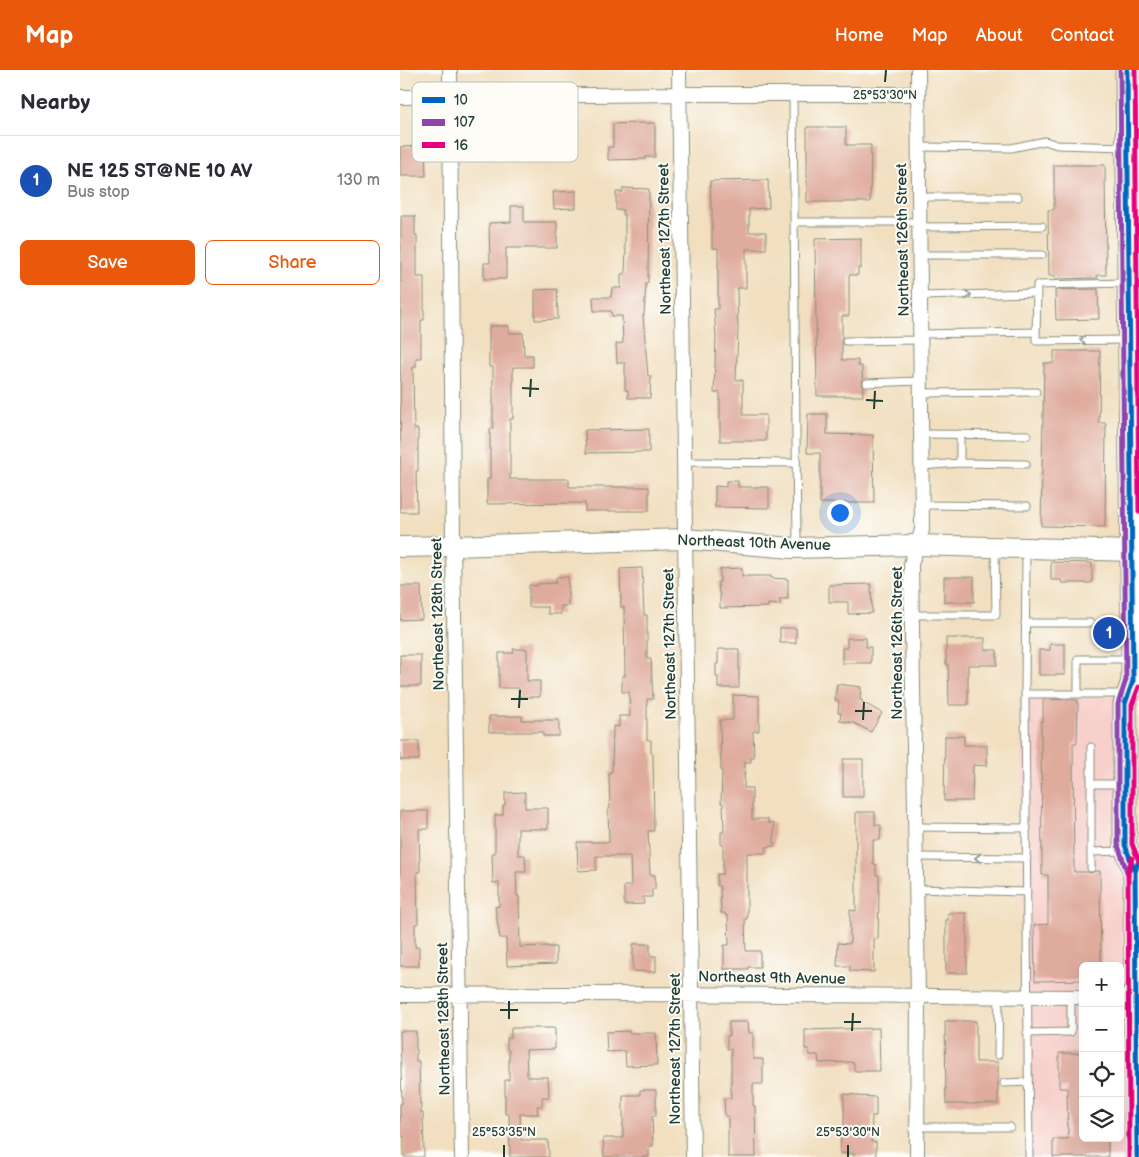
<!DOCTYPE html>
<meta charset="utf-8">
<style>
:root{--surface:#fff;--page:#f7f7f7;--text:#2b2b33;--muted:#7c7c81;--line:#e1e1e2;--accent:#ea580c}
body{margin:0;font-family:"Balsamiq Sans",sans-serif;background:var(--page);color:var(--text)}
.controls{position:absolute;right:15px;bottom:15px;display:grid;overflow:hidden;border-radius:8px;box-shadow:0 5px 20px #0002}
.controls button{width:45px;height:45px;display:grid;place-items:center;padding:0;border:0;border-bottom:1px solid var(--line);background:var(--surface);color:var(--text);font:25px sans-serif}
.you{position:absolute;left:439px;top:442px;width:18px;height:18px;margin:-12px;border:4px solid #fff;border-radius:50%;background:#1a73e8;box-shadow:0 0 0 8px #1a73e833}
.badge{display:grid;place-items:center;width:32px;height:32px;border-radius:50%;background:var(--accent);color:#fff;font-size:16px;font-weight:700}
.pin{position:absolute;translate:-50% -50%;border:2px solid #fff;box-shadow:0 1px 5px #0006}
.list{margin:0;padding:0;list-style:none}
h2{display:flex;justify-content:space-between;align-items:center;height:65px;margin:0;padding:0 20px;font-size:21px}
h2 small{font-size:16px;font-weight:400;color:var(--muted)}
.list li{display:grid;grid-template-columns:32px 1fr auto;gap:15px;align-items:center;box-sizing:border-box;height:90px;padding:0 20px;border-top:1px solid var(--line)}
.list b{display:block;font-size:19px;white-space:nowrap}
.list p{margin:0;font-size:16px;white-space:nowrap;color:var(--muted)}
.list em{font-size:16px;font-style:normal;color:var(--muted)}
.actions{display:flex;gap:10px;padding:15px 20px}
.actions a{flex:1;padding:11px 0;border:1px solid var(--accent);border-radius:8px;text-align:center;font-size:18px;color:var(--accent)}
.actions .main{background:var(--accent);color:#fff}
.icon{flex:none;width:28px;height:28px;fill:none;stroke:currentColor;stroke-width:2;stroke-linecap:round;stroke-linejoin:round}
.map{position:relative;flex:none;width:739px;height:1087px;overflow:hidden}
header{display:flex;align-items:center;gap:30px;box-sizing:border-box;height:70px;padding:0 25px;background:var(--accent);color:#fff}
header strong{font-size:24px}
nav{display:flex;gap:28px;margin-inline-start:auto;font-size:18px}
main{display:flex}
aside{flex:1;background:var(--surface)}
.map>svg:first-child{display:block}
</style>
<header>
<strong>Map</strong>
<nav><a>Home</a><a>Map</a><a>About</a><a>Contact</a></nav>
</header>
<main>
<aside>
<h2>Nearby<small></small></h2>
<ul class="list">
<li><span class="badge" style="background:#1a4fb4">1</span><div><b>NE 125 ST@NE 10 AV</b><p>Bus stop</p></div><em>130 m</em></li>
</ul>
<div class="actions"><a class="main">Save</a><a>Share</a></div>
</aside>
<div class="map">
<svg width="739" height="1087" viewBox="0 0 739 1087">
<rect width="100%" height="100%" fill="#fdfcf7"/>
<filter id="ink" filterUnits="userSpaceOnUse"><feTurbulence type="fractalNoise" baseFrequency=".02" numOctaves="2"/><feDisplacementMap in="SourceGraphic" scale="10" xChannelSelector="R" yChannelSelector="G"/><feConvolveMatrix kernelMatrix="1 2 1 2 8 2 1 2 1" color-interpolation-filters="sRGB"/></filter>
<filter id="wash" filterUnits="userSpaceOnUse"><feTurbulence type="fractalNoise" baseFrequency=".0096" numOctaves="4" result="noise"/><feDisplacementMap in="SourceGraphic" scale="20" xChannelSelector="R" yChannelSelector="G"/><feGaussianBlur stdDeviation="1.12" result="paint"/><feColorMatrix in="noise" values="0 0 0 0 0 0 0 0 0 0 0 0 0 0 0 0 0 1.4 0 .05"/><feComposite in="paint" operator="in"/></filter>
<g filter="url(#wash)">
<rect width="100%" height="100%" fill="#f1dfc0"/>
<path fill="#f7d0cc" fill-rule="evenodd" d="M620 625 735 627 733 948 739 1087H625ZM683 896H720V1068H683Z"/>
<g id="blocks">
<path fill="#dfab9d" d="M239 53H255V87H246L245 89 208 90V77H213V54Z
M407 57H446V75H471L470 132H407Z
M25 76 26 106H0V77Z
M654 95H705L706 205H697L698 208 655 209V206H649L648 140H654Z
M368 110 369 138 349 139V162H366V179H346V218H337L338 260 336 310H343V345H366V371H320V323H314L316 266 314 239H318V178H312V139H311L310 111Z
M223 118 249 119 248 213H246L244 245H243L248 306H251L250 328H228V320H225V293H217L216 274 223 273 222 246H212L211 241H194L193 227H211L212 218H221V204H225L226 179H225V145H223V140H216V122H223Z
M176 121V138L154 139 153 122Z
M111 136H124V152H157V178H106V209H84V193H90L89 153 111 152Z
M1 146H15V165H17V207H24V250H21V288H16V297H13L14 359H18V401H16L17 442H0Z
M461 168V198H458V205H449V246H442V268L441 271 442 274V290H458V296H462L463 326H417L415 169Z
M157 219 158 249 135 250V220Z
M698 219 699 249 656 250 655 220Z
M89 256H109V263H123L124 285H133V297H113V349H110V409H169V417H249V441H185V433L87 434V409H90V359H93V297H89Z
M654 281H700L699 353H706L705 457 641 456 644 293H654Z
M408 344H427V364L473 365 474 433H420V383H407Z
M249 359V382L186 383 185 360Z
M326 411H338V417H369V438L315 437V416L326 417Z
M651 492 692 493V513H662L661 510H651Z
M242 498 244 545H247V589H251L253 629H247V670H251V683H253L254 761H248L250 805H255V819H252V827H243L244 834 224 835V816H231L230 786H196V800L178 801 177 772H209L208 739H210L209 702H212L213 656 219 657V646H230L229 622H222V606H225L224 537H221L220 499Z
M342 498V506H371V508L388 509V529H380V535L368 534V537L320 538V523H319L318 512H320V499Z
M156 507H168V536H161V544H148V537H129V515L137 516V514L156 513Z
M544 507H574V532H544Z
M471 514 472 543 448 544V532H429V515Z
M0 516H21L22 549 0 550Z
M380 558H396V573H380Z
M447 568H466V577H471V593H442V578H447Z
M546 568H585V580H597V595H568V635H549L548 594H546Z
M650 574H665V605H639V580H650Z
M113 579H127V611H140V627H119V618H99V583H114Z
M318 579H339V618H318V607H316V594H318Z
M0 585H21V616H0Z
M437 614 461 617 460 630H462V632L482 643 471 662 454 653 440 651 441 643H438L439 631 435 630Z
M333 625 359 626V661H353L354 687H351V692H345L344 718H352V749H368V753H374V776L366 777V783H347V849H345L346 881H360V897H348V899H324V875H329L328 846H326L325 843H321L320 816H317V804H323V775H321V762H324L323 733H321L322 701H321L320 650H333Z
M643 629 678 630 677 673H673L674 802H687L691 803 695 801H700L701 896H683V910L635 911 634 855 648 854V805H642L641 651H643Z
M89 646H122V650H159V666H143V662H89Z
M545 666H564V675H587V696L573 695 572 731H544Z
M0 671H19V690H0Z
M443 689H463V727H443Z
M125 722V738H148V759H118V785H125L126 802H116L117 826H119L120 877 148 876V877H156V894L107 896 106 868H100L95 837 99 836V813H93L92 783H95V745H103V736L105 735V723Z
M0 741H28V759H19L20 802H17L18 854H15V877H19V896H0Z
M456 742H475V755H481L480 770H473V794H476V805H479V822L478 869H474V902L450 901V896H437L438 873 450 874V840L456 841Z
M548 843H566V855H567V903H546V850H548Z
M233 874H250V886H256V902L233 901Z
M545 951H576V992H598V1034H546Z
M329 952H348L349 963H353V989H363V1014H353V1036H355L356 1087H328V1046H325L324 1028H331V979H327V966H329Z
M111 958H155V979L126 980 127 1007H148L149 1027H142V1036H137L138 1044H120L121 1070H148L149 1087H110L109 1044H105V1010H109V980H107V968H111Z
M479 958 480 1001H454V993H451V992L419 993 418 985H410L409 979H405V960Z
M0 961H16V991H19L20 1034 21 1033V1043H23L24 1087H4V1066H0V1034H2Z
M229 961V963H256L257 995 226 996 225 981 207 982 206 962Z
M659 983H683V1068H708V1087H653V1069H668L667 1018H659Z
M240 1020H256V1046H252L253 1076H249V1087H204L203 1068H223V1025H240Z
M444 1024 457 1025V1026L476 1027V1046H472L471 1072H476V1087H454V1084L440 1083 441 1061H444Z"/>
</g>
</g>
<g filter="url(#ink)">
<use href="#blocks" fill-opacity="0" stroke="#888e7a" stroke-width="1"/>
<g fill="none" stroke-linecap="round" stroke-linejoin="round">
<g stroke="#888e7a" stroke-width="9">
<path id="lane" d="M393 25 397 477
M518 77 611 78 645 71 657 75 726 77
M519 127H618
M394 152H519
M519 157 642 156
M519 185H642
M727 213 637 215 636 271 727 270
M520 226 636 223
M520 264 636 262
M446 271 520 270
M467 313 520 311
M521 323 636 322
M521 364 627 365
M284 392 396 393
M560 393V364
M521 396 560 393 626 394
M522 435 627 436
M626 481 625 626 629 1087
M512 545H596L595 479
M625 553H690
M625 624H678V589H730
M678 624H725
M691 677V798
M691 714H723
M515 757 627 758
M691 782 723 781
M515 787 627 788
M516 819 627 822
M627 963 671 962V927
M598 985 599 927
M604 1013 628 1012
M517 1057H610"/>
</g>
<g stroke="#888e7a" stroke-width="16">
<path id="street" d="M50 0 53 476 62 1087
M279 0 291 923 293 1087
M0 27 279 24H518
M0 925C228 922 455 926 683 927
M720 927H739
M517 1087 518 926 511 494 522 460 518 0"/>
</g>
<g stroke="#888e7a" stroke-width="22">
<path id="secondary" d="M0 477 53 476 285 469 392 478 516 475 732 481"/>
</g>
<g stroke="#888e7a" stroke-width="25">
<path id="primary" d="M727 0 733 589V611L725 634V775L735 802
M737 1087 735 802 739 790"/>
</g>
<use href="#lane" stroke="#fff" stroke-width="7"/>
<use href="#street" stroke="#fff" stroke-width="14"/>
<use href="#secondary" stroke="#fff" stroke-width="20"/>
<use href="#primary" stroke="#fff" stroke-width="22"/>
<g stroke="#fdfcf7" stroke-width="9">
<path id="bus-1" d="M727 0 733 611 725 634V775L735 802
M737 1087 735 802 739 790"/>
</g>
<g stroke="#fdfcf7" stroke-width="9">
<path id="bus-2" d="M720 0 726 610 718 634V775L728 805"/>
</g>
<g stroke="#fdfcf7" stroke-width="9">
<path id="bus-3" d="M735 0 739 442
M739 617 732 635V774L739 791
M729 1087 728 802 732 788"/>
</g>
<use href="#bus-1" stroke="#0065bd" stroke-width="5"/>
<use href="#bus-2" stroke="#8e44ad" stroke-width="5"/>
<use href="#bus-3" stroke="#e5007d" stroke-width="5"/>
</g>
<defs><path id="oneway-chevron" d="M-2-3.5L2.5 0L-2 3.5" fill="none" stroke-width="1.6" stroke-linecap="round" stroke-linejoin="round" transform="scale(1.25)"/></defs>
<g stroke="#8f9e9a">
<use href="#oneway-chevron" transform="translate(568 225) rotate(-2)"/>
<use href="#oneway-chevron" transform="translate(683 270) rotate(180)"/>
<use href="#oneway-chevron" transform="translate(578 788) rotate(-179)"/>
</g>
</g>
<path fill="none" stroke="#1f3d34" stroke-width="2" d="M485 12 486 0M122 318 139 319M130 327 131 309M466 330 483 331M474 339 475 321M111 629H128M119 638 120 620M455 641H472M463 650 464 632M100 940H118M109 949V931M444 952H461M452 961 453 943M104 1087V1075M448 1087V1075"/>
<g text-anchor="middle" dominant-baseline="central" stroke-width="4" stroke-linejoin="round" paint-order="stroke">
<g font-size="15" fill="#1f3d34" stroke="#fdfcf7">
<text transform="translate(265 169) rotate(-91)">Northeast 127th Street</text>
<text transform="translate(503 170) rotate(-91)">Northeast 126th Street</text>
<text transform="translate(354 473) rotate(2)">Northeast 10th Avenue</text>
<text transform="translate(38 544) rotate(-91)">Northeast 128th Street</text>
<text transform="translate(497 573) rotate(-90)">Northeast 126th Street</text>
<text transform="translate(270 574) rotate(-91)">Northeast 127th Street</text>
<text transform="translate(372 908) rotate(1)">Northeast 9th Avenue</text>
<text transform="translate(44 949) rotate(-91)">Northeast 128th Street</text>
<text transform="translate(275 979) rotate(-90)">Northeast 127th Street</text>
</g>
</g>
<rect x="12" y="12" width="166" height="80" rx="8" fill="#fdfcf7" stroke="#bac3bc" stroke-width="1"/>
<rect x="22" y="27" width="23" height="6" fill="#0065bd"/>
<rect x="22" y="49" width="23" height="7" fill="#8e44ad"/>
<rect x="22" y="72" width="23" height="6" fill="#e5007d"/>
<g font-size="14" fill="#1f3d34">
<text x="54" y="35">10</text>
<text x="54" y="57">107</text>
<text x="54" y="80">16</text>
</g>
<g font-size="12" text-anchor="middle" fill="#1f3d34" stroke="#fdfcf7" stroke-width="4" stroke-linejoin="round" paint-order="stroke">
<text x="485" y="29">25°53'30"N</text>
<text x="104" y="1066">25°53'35"N</text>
<text x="448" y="1066">25°53'30"N</text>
</g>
</svg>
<div class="controls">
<button>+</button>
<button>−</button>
<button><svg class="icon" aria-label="locate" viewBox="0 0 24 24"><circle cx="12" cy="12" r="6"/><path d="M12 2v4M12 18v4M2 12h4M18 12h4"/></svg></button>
<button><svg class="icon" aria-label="layers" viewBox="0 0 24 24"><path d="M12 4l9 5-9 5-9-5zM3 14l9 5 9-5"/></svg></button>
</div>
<div class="you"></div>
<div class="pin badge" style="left:709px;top:563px;background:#1a4fb4">1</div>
</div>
</main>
